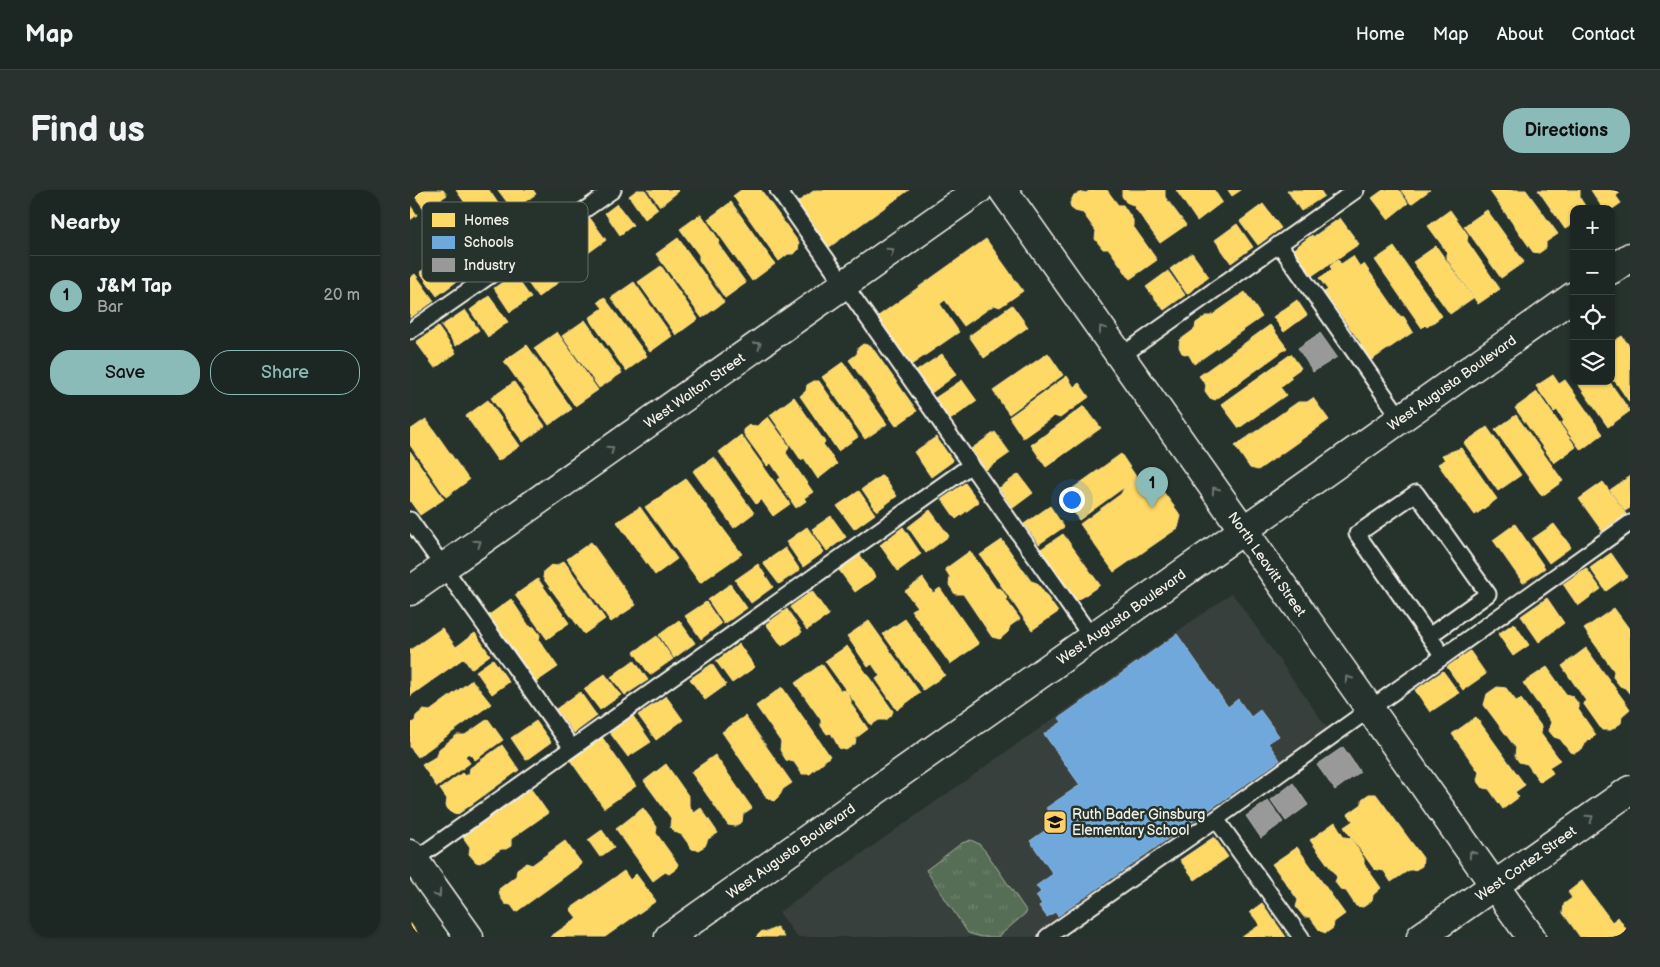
<!DOCTYPE html>
<meta charset="utf-8">
<style>
:root{--surface:#1c2622;--page:#29322f;--text:#f1f3f6;--muted:#a0a5a5;--line:#3a4340;--accent:#8bbbb9}
body{margin:0;font-family:"Balsamiq Sans",sans-serif;background:var(--page);color:var(--text)}
.controls{position:absolute;right:15px;top:15px;display:grid;overflow:hidden;border-radius:10px;box-shadow:0 1px 4px #0004}
.controls button{width:45px;height:45px;display:grid;place-items:center;padding:0;border:0;border-bottom:1px solid var(--line);background:var(--surface);color:var(--text);font:25px sans-serif}
.you{position:absolute;left:661px;top:309px;width:18px;height:18px;margin:-12px;border:4px solid #fff;border-radius:50%;background:#1a73e8;box-shadow:0 0 0 8px #1a73e833}
.badge{display:grid;place-items:center;width:32px;height:32px;border-radius:50%;background:var(--accent);color:#111;font-size:16px;font-weight:700}
.pin{position:absolute;translate:-50% -41px;filter:drop-shadow(0 1px 2px #0008)}
.pin::after{content:'';position:absolute;top:26px;width:18px;height:15px;background:inherit;clip-path:polygon(0 0,100% 0,50% 100%)}
.list{margin:0;padding:0;list-style:none}
h2{display:flex;justify-content:space-between;align-items:center;height:65px;margin:0;padding:0 20px;font-size:21px}
h2 small{font-size:16px;font-weight:400;color:var(--muted)}
.list li{display:grid;grid-template-columns:32px 1fr auto;gap:15px;align-items:center;box-sizing:border-box;height:80px;padding:0 20px;border-top:1px solid var(--line)}
.list b{display:block;font-size:19px;white-space:nowrap}
.list p{margin:0;font-size:16px;white-space:nowrap;color:var(--muted)}
.list em{font-size:16px;font-style:normal;color:var(--muted)}
.actions{display:flex;gap:10px;padding:15px 20px}
.actions a{flex:1;padding:11px 0;border:1px solid var(--accent);border-radius:20px;text-align:center;font-size:18px;color:var(--accent)}
.actions .main{background:var(--accent);color:#111}
.icon{flex:none;width:28px;height:28px;fill:none;stroke:currentColor;stroke-width:2;stroke-linecap:round;stroke-linejoin:round}
.map{position:relative;flex:none;width:1220px;height:747px;overflow:hidden;border-radius:20px}
header{display:flex;align-items:center;gap:30px;box-sizing:border-box;height:70px;padding:0 25px;background:var(--surface);border-bottom:1px solid var(--line)}
header strong{font-size:24px}
nav{display:flex;gap:28px;margin-inline-start:auto;font-size:18px}
.intro{display:flex;align-items:center;justify-content:space-between;box-sizing:border-box;height:120px;padding:0 30px}
h1{margin:0;font-size:35px}
.button{padding:12px 22px;border-radius:20px;background:var(--accent);color:#111;font-size:18px;font-weight:700}
main{display:flex;gap:30px;padding:0 30px}
aside{flex:1;background:var(--surface);border-radius:20px;box-shadow:0 1px 4px #0004}
.map>svg:first-child{display:block}
</style>
<header>
<strong>Map</strong>
<nav><a>Home</a><a>Map</a><a>About</a><a>Contact</a></nav>
</header>
<div class="intro"><h1>Find us</h1><a class="button">Directions</a></div>
<main>
<aside>
<h2>Nearby<small></small></h2>
<ul class="list">
<li><span class="badge">1</span><div><b>J&amp;M Tap</b><p>Bar</p></div><em>20 m</em></li>
</ul>
<div class="actions"><a class="main">Save</a><a>Share</a></div>
</aside>
<div class="map">
<svg width="1220" height="747" viewBox="0 0 1220 747">
<defs>
<pattern id="grass-tufts" width="24" height="20" patternUnits="userSpaceOnUse" patternTransform="scale(1.25)"><rect width="24" height="20" fill="#566e54"/><path d="M3 7l-1-3M5 7V3M7 7l1-3M15 17l-1-3M17 17v-4M19 17l1-3" fill="none" stroke="#6f836d"/></pattern>
</defs>
<rect width="100%" height="100%" fill="#26332d"/>
<filter id="ink" filterUnits="userSpaceOnUse"><feTurbulence type="fractalNoise" baseFrequency=".02" numOctaves="2"/><feDisplacementMap in="SourceGraphic" scale="10" xChannelSelector="R" yChannelSelector="G"/><feConvolveMatrix kernelMatrix="1 2 1 2 8 2 1 2 1" color-interpolation-filters="sRGB"/></filter>
<g filter="url(#ink)">
<path fill="#393f3d" d="M822 403 920 542 629 747H387L369 722Z"/>
<path fill="url(#grass-tufts)" stroke="#a5b09e" d="M561 650 569 654 576 662 617 722 588 747H571L558 743 516 680 552 653Z"/>
<path fill="#ffd966" stroke="#fce08d" d="M0 0H33L37 5 15 20Z
M46 0H79L94 22 72 37Z
M88 0H123L126 4 103 20Z
M227 0H235L248 19 235 29 219 6Z
M238 0H268L269 1 250 16Z
M331 0H351L389 53 388 60 383 64H378L369 71 323 6Z
M405 0H499L418 58 386 13Z
M680 0H697L708 15H713L723 30V36L747 70 720 89 699 59H693L685 49 686 41 673 23 665 21 661 18 660 13 664 5 672 2 676 3Z
M712 0H755V7L776 35 750 53 723 15 716 12 712 6Z
M766 0H804L812 12 787 31Z
M818 0H831L822 6Z
M877 0H910L914 6 891 21Z
M973 0H989L998 13 978 29 962 8Z
M991 0H1020L1001 14Z
M1079 0H1116L1148 44 1136 52V58L1129 63 1123 62Z
M1128 0H1170V8L1177 19H1164V34L1155 39Z
M1181 0H1213L1206 6 1211 13 1201 20 1193 19Z
M321 12 365 74 342 91 298 29Z
M207 14 223 35 210 45 195 23Z
M853 14 871 38 848 55 830 31Z
M0 15 7 25 0 30Z
M1040 20 1058 45 1057 51 1090 99 1068 114 1037 69V62L1018 36Z
M1077 20 1114 72 1091 88 1054 36Z
M291 24 309 50 308 54 336 93 315 108 289 70V65L270 39Z
M180 28 196 50 174 66 158 43Z
M930 28 949 54 900 87 881 61 902 45 903 47Z
M827 34 843 57 821 73 805 50Z
M268 48 314 112 292 128 246 64Z
M576 49 613 101 590 117 584 115 554 136 535 110 530 114 549 142 501 175 467 127Z
M1026 56 1063 108 1040 124 1003 72Z
M984 57 1032 126 1017 137 1015 135 1012 138 965 70Z
M782 63 799 87 777 104 760 79Z
M33 66 50 89 27 106 10 82Z
M943 66 950 77 954 74 990 126 994 127 1003 142 960 171 950 157 951 153 914 102 918 100 909 88 922 80 920 76 928 70 931 74Z
M132 69 149 92 128 107 111 83Z
M251 76 288 129 266 145 228 92Z
M758 81 775 105 754 120 736 97Z
M5 84 24 111 0 128V88Z
M104 84 121 108 100 122 84 98Z
M224 92 262 146 240 162 201 108Z
M835 102 852 127 784 174 779 165 772 163 769 157 770 150 785 139 786 133 796 126H801Z
M79 106 98 132 78 147 60 120Z
M194 107 237 166 216 181 179 128 193 118 188 112Z
M887 110 897 125 874 142 863 127Z
M602 115 618 137 574 168 559 146Z
M55 120 69 140 46 156 31 136Z
M175 130 212 183 189 198 152 146Z
M860 135 877 158 805 210 800 208 795 201 796 195 789 186Z
M28 137 46 163 25 178 6 152Z
M147 142 188 200 165 216 124 158Z
M1212 146 1220 157V213L1205 191H1201V153Z
M453 154 461 156 507 221 486 236 439 170 447 164 448 158Z
M117 155 162 219 139 235 94 171Z
M638 163 653 185 599 224 583 201Z
M532 164 547 184 520 204 505 182Z
M881 164 891 178 880 186 882 188 870 197 876 205 829 238 811 214Z
M433 172 477 234 455 249 412 187Z
M1143 185 1149 194 1155 190 1193 244 1171 260 1151 233 1154 231 1147 220 1144 222 1126 196Z
M657 186 664 197 669 193 679 207 650 228 644 226 613 248 599 227Z
M552 190 567 211 540 230 525 208Z
M404 191H409L448 247 428 261 390 206 396 201 397 195Z
M1166 191H1199L1220 221 1198 237Z
M104 192 135 236 113 252 81 208Z
M1127 202 1166 257 1144 273 1105 218Z
M384 207 415 252 413 254 427 274 408 289 394 268 391 270 360 225Z
M903 208 919 230 848 280 840 278 825 256 888 212H897Z
M78 210 110 256 88 271 56 226Z
M674 216 691 238 636 277 621 255Z
M1106 225 1153 291 1132 306 1085 240Z
M358 227 379 256 376 263 403 302 394 308 396 311 386 318 367 290 371 288 361 273 357 276 334 244V239L339 235 347 236Z
M16 229 59 290 36 307 0 255V240Z
M1077 237 1111 285 1088 301 1054 253Z
M585 242 600 263 576 280 561 259Z
M331 245 380 314 363 326 351 309 346 314 309 262Z
M526 247 543 271 521 287 504 262Z
M1051 258 1087 309 1065 325 1028 274 1035 270 1032 265Z
M0 261 34 309 10 325 0 311Z
M711 264 727 288 669 330 652 306Z
M304 267 344 323 324 338 283 281Z
M738 281 771 326 768 338 704 382 670 334 711 304 714 298Z
M609 284 623 303 603 318 589 298Z
M472 285 487 306 467 321 452 299Z
M1220 286V318L1215 321 1200 300Z
M276 289 332 364 290 393 235 317Z
M1193 292 1216 324 1192 341 1169 309Z
M555 293 569 312 546 329 532 309Z
M449 301 465 324 444 339 427 316Z
M640 316 654 337 629 354 614 334Z
M230 317 267 369 245 385 207 332Z
M520 320 539 346 516 363 498 337Z
M421 326 436 347 417 361 402 339Z
M1105 334 1135 378 1113 393 1083 350Z
M1144 334 1161 357 1139 373 1122 349Z
M397 337 414 362 393 377 376 352Z
M493 337 511 364 488 381 470 355Z
M653 344 690 395 665 412 628 361Z
M592 350 621 391 627 393 648 422 622 440 570 365Z
M181 352 226 415 201 432 157 369Z
M375 358 390 380 369 394 353 373Z
M560 361 586 398 591 399 596 406 597 411 610 429 600 436 598 442 590 449 582 447 553 404H545L539 395 540 387 535 379Z
M1201 363 1217 386 1196 401 1180 378Z
M450 365 466 387 445 402 429 380Z
M154 371 195 429 174 444 133 388 134 381 141 375 146 376Z
M348 374 363 397 341 413 325 390Z
M1176 378 1191 399 1168 416 1153 394Z
M513 388 523 403 530 398 569 454 540 474 501 420 507 417 495 401Z
M128 389 159 433 137 449 105 405Z
M320 394 337 418 314 434 298 410Z
M402 401 419 425 397 440 380 417Z
M1137 408 1154 433 1129 452 1111 426Z
M101 409 119 436 124 437 130 445 129 450 148 477 126 492 79 425Z
M296 412 311 434 291 449 275 426Z
M1204 418 1220 440V504L1215 498 1210 496 1203 487 1204 481 1174 439Z
M377 419 392 442 372 456 356 434Z
M495 429 535 485 513 500 473 444Z
M269 430 285 453 264 468 249 445Z
M459 431 510 503 487 520 466 489 470 486 462 474 458 477 437 446Z
M1104 433 1119 455 1103 466 1088 444Z
M32 438 54 468 0 506V460Z
M65 443 80 465 61 479 46 457Z
M247 446 263 469 240 485 224 462Z
M329 454 345 477 322 493 306 471Z
M437 456 483 521 481 526 476 530H469L461 535 415 471Z
M1176 458 1220 519 1212 526 1211 533 1201 540H1192L1173 513 1176 511 1152 476Z
M1060 461 1076 484 1053 500 1037 477Z
M83 469 99 492 82 504 66 481Z
M224 470 238 490 215 505 201 487Z
M302 474 316 495 295 510 280 489Z
M412 474 430 500 436 501 441 510V514L458 539 446 548 445 554 436 560 429 558 421 543 417 544 411 536V530L385 493Z
M1137 477 1156 504 1162 506 1168 513V519L1186 545 1176 552 1173 558 1165 563 1160 562 1150 549 1144 547 1139 541 1141 532 1113 493Z
M1033 481 1049 503 1020 522 1005 500Z
M195 484 211 505 190 520 174 499Z
M62 490 81 514 8 567 0 557V534L5 531 6 526 13 520 20 521Z
M372 497 420 566 400 584H392L384 572 376 570 370 560 371 552 346 516Z
M1087 497 1096 498 1106 511 1111 509 1131 536V544L1150 570 1139 577 1143 583 1130 592 1117 574 1109 572 1105 566 1106 558 1074 515 1077 504Z
M170 502 187 526 164 543 146 519Z
M256 506 273 530 246 550 228 525Z
M223 526 241 552 218 567 200 543Z
M335 526 382 593 373 599 370 605 364 611 357 608 312 542Z
M1066 527 1115 595 1105 602 1109 607 1093 619 1079 599 1073 598 1067 590 1069 582 1042 544Z
M78 529 93 550 65 570 59 563 55 566 60 573 27 597 12 575 27 566 29 559 47 545H55Z
M126 531 141 552 116 570 101 548Z
M192 547 226 596 194 618 160 570Z
M92 555 109 580 48 624 40 622 36 616 37 609 30 599 52 583 55 586 59 584 60 578Z
M305 565 342 618 333 624 332 632 325 636 318 635 281 582Z
M256 574 279 607V616L284 623 291 618 308 643 298 649 295 656 288 660 282 659 272 645 265 642 260 637 261 628 234 591Z
M121 599 138 623 101 649V656L96 659H91L70 673 66 672 59 664 60 657 53 647Z
M959 604H966L1013 668 1012 676 1005 680H999L981 692 974 681 964 679 934 637 943 631 938 624 952 614V609Z
M233 618 247 637 246 643 268 674 266 679 259 684 255 682 243 691 206 639Z
M925 632 934 647 941 648 954 669V674L971 698 963 705 962 711 953 717 946 716 936 701 931 700 925 692 927 687 900 650Z
M192 640 204 657 190 667 178 650Z
M804 647 818 667 785 690 770 670Z
M155 651 172 674 106 722 101 715 95 714 90 706 89 699 106 686 107 679 116 673 122 675Z
M887 657 935 724 924 732 923 738 916 743 910 741 900 727H894L886 717 888 710 862 674Z
M214 681 220 690 226 684 246 711 195 747H140L167 728 160 719Z
M1172 691 1202 732 1208 727 1220 745V747H1170L1153 723 1154 714 1162 708 1158 702Z
M852 713 876 747H832L850 735 840 722Z
M0 733 10 747H0Z
M367 737 374 747H346L352 741 357 742Z"/>
<path fill="#6fa8dc" stroke="#97bee0" d="M767 444 818 517 828 509 841 527 850 520 869 546 858 553 870 570 648 726 645 722 637 727 629 716 632 714 626 706 631 702 626 696 643 684 620 651 646 633 636 618 670 595 634 544 652 532 649 528Z"/>
<path fill="#999" stroke="#b4b3b1" d="M910 143 927 167 903 182 888 158Z
M933 557 950 582 925 600 907 575Z
M883 593 898 615 876 631 861 610Z
M858 611 873 632 851 648 836 626Z"/>
<g fill="none" stroke-linecap="round" stroke-linejoin="round">
<g stroke="#f4f1e8" stroke-width="19">
<path id="service" d="M368 0 682 448
M869 54 991 229
M0 141 203 0
M711 166 946 0
M0 330 162 558
M1019 446 1078 404 1006 303 947 344 1033 466
M806 629 891 747
M0 673 561 275
M637 747 806 629 1220 333"/>
</g>
<g stroke="#f4f1e8" stroke-width="31">
<g id="minor">
<path id="s1" d="M593 0 1121 747"/>
<path id="s2" d="M0 401 568 0"/>
<path d="M0 664 59 747"/>
<path id="s3" d="M1011 747 1220 600"/>
</g>
</g>
<g stroke="#f4f1e8" stroke-width="31">
<g id="tertiary">
<path d="M1201 80 1220 67"/>
<path id="s4" d="M259 747 1164 106"/>
</g>
</g>
<use href="#service" stroke="#26332d" stroke-width="15"/>
<use href="#minor" stroke="#26332d" stroke-width="28"/>
<use href="#tertiary" stroke="#26332d" stroke-width="28"/>
</g>
<defs><path id="oneway-chevron" d="M-2-3.5L2.5 0L-2 3.5" fill="none" stroke-width="1.6" stroke-linecap="round" stroke-linejoin="round" transform="scale(1.25)"/></defs>
<g stroke="#6e766e">
<use href="#oneway-chevron" transform="translate(481 61) rotate(-35)"/>
<use href="#oneway-chevron" transform="translate(692 139) rotate(-125)"/>
<use href="#oneway-chevron" transform="translate(348 155) rotate(-35)"/>
<use href="#oneway-chevron" transform="translate(201 259) rotate(-35)"/>
<use href="#oneway-chevron" transform="translate(805 300) rotate(-125)"/>
<use href="#oneway-chevron" transform="translate(68 353) rotate(-35)"/>
<use href="#oneway-chevron" transform="translate(938 489) rotate(-125)"/>
<use href="#oneway-chevron" transform="translate(1180 628) rotate(-35)"/>
<use href="#oneway-chevron" transform="translate(1062 664) rotate(-125)"/>
<use href="#oneway-chevron" transform="translate(28 704) rotate(55)"/>
</g>
</g>
<defs>
<g id="school-square" transform="scale(1.25)"><rect x="-9" y="-9" width="18" height="18" rx="4" fill="#ffd166" stroke="#26332d"/><path d="M0-5L7-2L0 1L-7-2ZM-4 1L0 2.5L4 1V4Q0 6-4 4Z" fill="#111"/></g>
</defs>
<g fill-rule="evenodd">
<use href="#school-square" x="645" y="632"/>
</g>
<g text-anchor="middle" dominant-baseline="central" stroke-width="5" stroke-linejoin="round" paint-order="stroke">
<g font-size="14" fill="#f4f1e8" stroke="#26332d">
<text stroke="none"><textPath href="#s4" startOffset="959">West Augusta Boulevard</textPath></text>
<text stroke="none"><textPath href="#s2" startOffset="348">West Walton Street</textPath></text>
<text stroke="none"><textPath href="#s1" startOffset="458">North Leavitt Street</textPath></text>
<text stroke="none"><textPath href="#s4" startOffset="554">West Augusta Boulevard</textPath></text>
<text stroke="none"><textPath href="#s4" startOffset="149">West Augusta Boulevard</textPath></text>
<text stroke="none"><textPath href="#s3" startOffset="128">West Cortez Street</textPath></text>
</g>
<g font-size="14" fill="#f4f1e8" stroke="#26332d" text-anchor="start">
<text x="662" y="624">Ruth Bader Ginsburg<tspan x="662" dy="16">Elementary School</tspan></text>
</g>
</g>
<rect x="12" y="12" width="166" height="80" rx="8" fill="#26332d" stroke="#646c65" stroke-width="1"/>
<rect x="22" y="23" width="23" height="14" fill="#ffd966"/>
<rect x="22" y="46" width="23" height="13" fill="#6fa8dc"/>
<rect x="22" y="68" width="23" height="14" fill="#999"/>
<g font-size="14" fill="#f4f1e8">
<text x="54" y="35">Homes</text>
<text x="54" y="57">Schools</text>
<text x="54" y="80">Industry</text>
</g>
</svg>
<div class="controls">
<button>+</button>
<button>−</button>
<button><svg class="icon" aria-label="locate" viewBox="0 0 24 24"><circle cx="12" cy="12" r="6"/><path d="M12 2v4M12 18v4M2 12h4M18 12h4"/></svg></button>
<button><svg class="icon" aria-label="layers" viewBox="0 0 24 24"><path d="M12 4l9 5-9 5-9-5zM3 14l9 5 9-5"/></svg></button>
</div>
<div class="you"></div>
<div class="pin badge" style="left:742px;top:318px">1</div>
</div>
</main>
